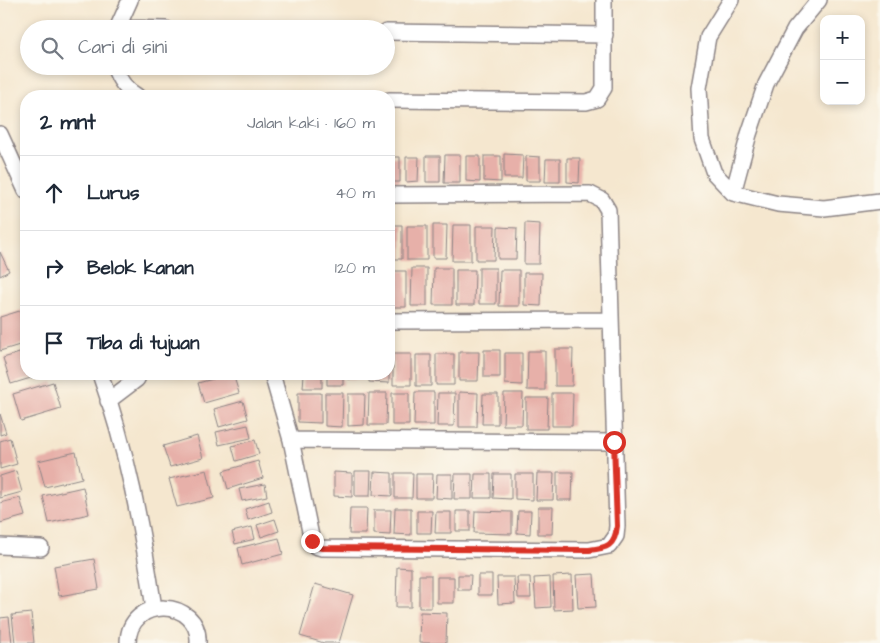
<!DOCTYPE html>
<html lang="id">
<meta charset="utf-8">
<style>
:root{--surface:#fff;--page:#f2f2f3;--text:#1f2937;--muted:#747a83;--line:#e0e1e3}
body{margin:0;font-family:"Architects Daughter",sans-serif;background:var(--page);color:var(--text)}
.controls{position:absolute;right:15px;top:15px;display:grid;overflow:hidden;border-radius:10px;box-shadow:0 2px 8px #0003}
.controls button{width:45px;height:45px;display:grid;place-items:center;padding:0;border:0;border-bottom:1px solid var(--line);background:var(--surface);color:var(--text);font:25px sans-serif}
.stop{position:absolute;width:15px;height:15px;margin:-11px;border:4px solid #d93025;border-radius:50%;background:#fff}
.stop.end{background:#d93025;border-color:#fff;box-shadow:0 1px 5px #0008}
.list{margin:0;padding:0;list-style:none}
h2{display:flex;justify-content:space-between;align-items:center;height:65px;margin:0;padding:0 20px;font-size:21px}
h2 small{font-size:16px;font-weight:400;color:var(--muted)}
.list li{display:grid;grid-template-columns:32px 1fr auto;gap:15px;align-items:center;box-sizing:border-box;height:75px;padding:0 20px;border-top:1px solid var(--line)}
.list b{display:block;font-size:19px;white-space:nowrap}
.list em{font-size:16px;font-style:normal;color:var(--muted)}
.icon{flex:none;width:28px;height:28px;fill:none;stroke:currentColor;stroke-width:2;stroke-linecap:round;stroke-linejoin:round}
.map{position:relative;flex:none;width:880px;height:643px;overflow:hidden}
.search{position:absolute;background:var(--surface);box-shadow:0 2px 8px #0003;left:20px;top:20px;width:375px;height:55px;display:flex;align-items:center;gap:12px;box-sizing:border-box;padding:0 18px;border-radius:28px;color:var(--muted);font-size:19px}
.panel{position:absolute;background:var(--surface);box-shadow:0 2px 8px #0003;left:20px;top:90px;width:375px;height:290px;border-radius:20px}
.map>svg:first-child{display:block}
</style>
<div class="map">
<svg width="880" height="643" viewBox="0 0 880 643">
<rect width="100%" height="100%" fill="#fbf7ec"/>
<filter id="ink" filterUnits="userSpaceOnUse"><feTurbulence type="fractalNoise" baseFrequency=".02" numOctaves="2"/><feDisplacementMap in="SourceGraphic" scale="10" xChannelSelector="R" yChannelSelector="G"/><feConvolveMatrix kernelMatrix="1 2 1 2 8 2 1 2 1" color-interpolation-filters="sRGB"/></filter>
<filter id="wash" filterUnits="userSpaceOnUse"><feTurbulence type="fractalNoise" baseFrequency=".0096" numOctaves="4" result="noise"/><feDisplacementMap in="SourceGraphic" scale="20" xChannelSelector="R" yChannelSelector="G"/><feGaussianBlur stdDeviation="1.12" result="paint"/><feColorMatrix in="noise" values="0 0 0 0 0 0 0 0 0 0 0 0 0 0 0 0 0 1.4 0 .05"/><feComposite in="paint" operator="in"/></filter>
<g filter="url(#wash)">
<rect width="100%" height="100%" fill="#f5e7cf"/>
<g id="blocks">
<path fill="#e7b0a9" d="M504 154 523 155 522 178H504Z
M445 155H460V183H444Z
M426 156H440V182H426Z
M466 156H480V182L466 181Z
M484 156H501V182L484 181Z
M526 156 540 157V181H526Z
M389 157H400V182H389Z
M406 157H419L418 181 406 182Z
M567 158H580L579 183 567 182Z
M546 159H560V182H545Z
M525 223 540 224 539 264H524Z
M389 225H402V259H389Z
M433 225H447L446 258H433Z
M453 225H471V261H452Z
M407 226H427V260H407Z
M476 226H495L494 260H476Z
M498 227 517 228 516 259H498Z
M0 252 9 271 0 276Z
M412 268H427V306H411Z
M434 268H452V305H433Z
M479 268H496V304H479Z
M456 270H475L474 305H456Z
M500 270H519V306H499Z
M389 271H406V307H389Z
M524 273H542L541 306 524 305Z
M26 309V343L0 351V317Z
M555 349H573L572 386H555Z
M484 350H500V377H484Z
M26 351V374H44L11 384 3 358Z
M528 351H545V390H527Z
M459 352H479L478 381H459Z
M505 353H522V385L505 384Z
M393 354H411V385H393Z
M436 354H454V385H436Z
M416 355H431V386H416Z
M231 374H233L239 393 204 403 198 383Z
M304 374H322V388H303Z
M327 374H343V385H327Z
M348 374H365V379H348Z
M369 374H389V383L369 382Z
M53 382 61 409 21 421 13 394Z
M415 392H434V425H414Z
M459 392 478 393 477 427H459Z
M298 393H321V423L298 422Z
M325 393H343L342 427 325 426Z
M369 393H387L386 425H368Z
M392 393H409V425H392Z
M438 393H455L454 426H437Z
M504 393H523L522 425H503Z
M552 393H573L572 426H552Z
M348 394H365L364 425 348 426Z
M483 394H498V424H482Z
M526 398H548L547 429H526Z
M243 401 248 419 219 427 214 409Z
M0 414 6 433 0 435Z
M248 425 251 438 219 445 216 432Z
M197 436 203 458 170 467 163 446Z
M10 438 17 464 0 469V441Z
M255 440 259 454 236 461 232 446Z
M76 452 82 478 45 487 38 461Z
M258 461 263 478 228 489 223 471Z
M207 470 214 498 177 507 169 479Z
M16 471 22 492 0 498V476Z
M355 471H371L370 496H355Z
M334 472 352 473V497L334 496Z
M374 472 392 473V496L373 495Z
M557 472H573L572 500H557Z
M395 473H413L412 498H395Z
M537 473H554L553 500H536Z
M416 474H433L432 498H416Z
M437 474H452V499L436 498Z
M455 474H472V499H454Z
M475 474H491V498H474Z
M494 474H511V499L493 498Z
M515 474H533V500L515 499Z
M265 484 267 496 242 501 239 489Z
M83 487 89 514 49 523 43 496Z
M20 498 25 516 0 523V503Z
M269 501 272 512 248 520 245 509Z
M538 507H553L552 534H538Z
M350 508H367L366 534H349Z
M395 508H411V535L394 534Z
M374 510H391L390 535 374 534Z
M417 511H432L431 533H417Z
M456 511H470V531H456Z
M475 511 512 512V534L474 533Z
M518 511H531L530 534 517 533Z
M436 512H451V533H435Z
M275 519 279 531 261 537 257 525Z
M252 527 255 539 235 544 232 532Z
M279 538 283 554 242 565 238 548Z
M94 559 99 589 59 596 54 566Z
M397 567 411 568V607H396Z
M594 574 596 607 578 608 576 575Z
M419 575H431V608H419Z
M458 575H471L470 590H458Z
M478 575H492V595H478Z
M572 575 573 609 554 610 553 576Z
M437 577H454V603H437Z
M497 577H514L515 603 498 604Z
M517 577H530L531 598H518Z
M550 577 551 607 536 608 534 578Z
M315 584 353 595 339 643H324L300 636Z
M420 612 447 613 446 643H419Z
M31 613 34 643H15L12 615Z
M9 617 12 643H0V618Z"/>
</g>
</g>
<g filter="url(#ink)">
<use href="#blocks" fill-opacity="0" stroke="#8c8485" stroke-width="1"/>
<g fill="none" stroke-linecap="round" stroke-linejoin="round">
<g stroke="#8c8485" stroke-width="18">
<path id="street" d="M731 0 708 37 699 88 702 139 714 173 733 193 778 204 824 208 880 201
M117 28 166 29
M117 29 130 0
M386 32 605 35
M114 66C118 78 126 90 137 96
M389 100 586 102 597 99 604 88V0
M0 134 26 191
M733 193 749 134 766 84 795 29 819 0
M389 321 610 320
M100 374C127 449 142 529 154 608
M272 374 291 440 312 541 315 546 322 548 589 550 609 546 616 536 617 526 608 210 602 200 590 194 389 195
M108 401 137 379 139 374
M291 440 614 442
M0 546 41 548
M128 643C128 595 201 598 198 643"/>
</g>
<use href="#street" stroke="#fff" stroke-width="15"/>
</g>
</g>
<g fill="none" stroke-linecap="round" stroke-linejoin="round" filter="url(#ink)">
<path stroke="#d93025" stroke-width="6" d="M312 541 315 546 322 548 589 550C607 548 615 546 617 526L614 442"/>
</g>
</svg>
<div class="controls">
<button>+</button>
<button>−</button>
</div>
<div class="stop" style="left:614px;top:442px"></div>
<div class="stop end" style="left:312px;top:541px"></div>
<div class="search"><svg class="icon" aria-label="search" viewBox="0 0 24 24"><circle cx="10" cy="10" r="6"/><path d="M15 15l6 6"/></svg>Cari di sini</div>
<section class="panel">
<h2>2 mnt<small>Jalan kaki · 160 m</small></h2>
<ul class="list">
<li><svg class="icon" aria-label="ahead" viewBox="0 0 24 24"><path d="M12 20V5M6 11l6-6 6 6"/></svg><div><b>Lurus</b></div><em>40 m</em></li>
<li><svg class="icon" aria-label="right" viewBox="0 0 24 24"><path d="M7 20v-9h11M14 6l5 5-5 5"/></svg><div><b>Belok kanan</b></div><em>120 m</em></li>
<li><svg class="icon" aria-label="arrive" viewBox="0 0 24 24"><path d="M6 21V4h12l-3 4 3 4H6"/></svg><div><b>Tiba di tujuan</b></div></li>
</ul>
</section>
</div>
